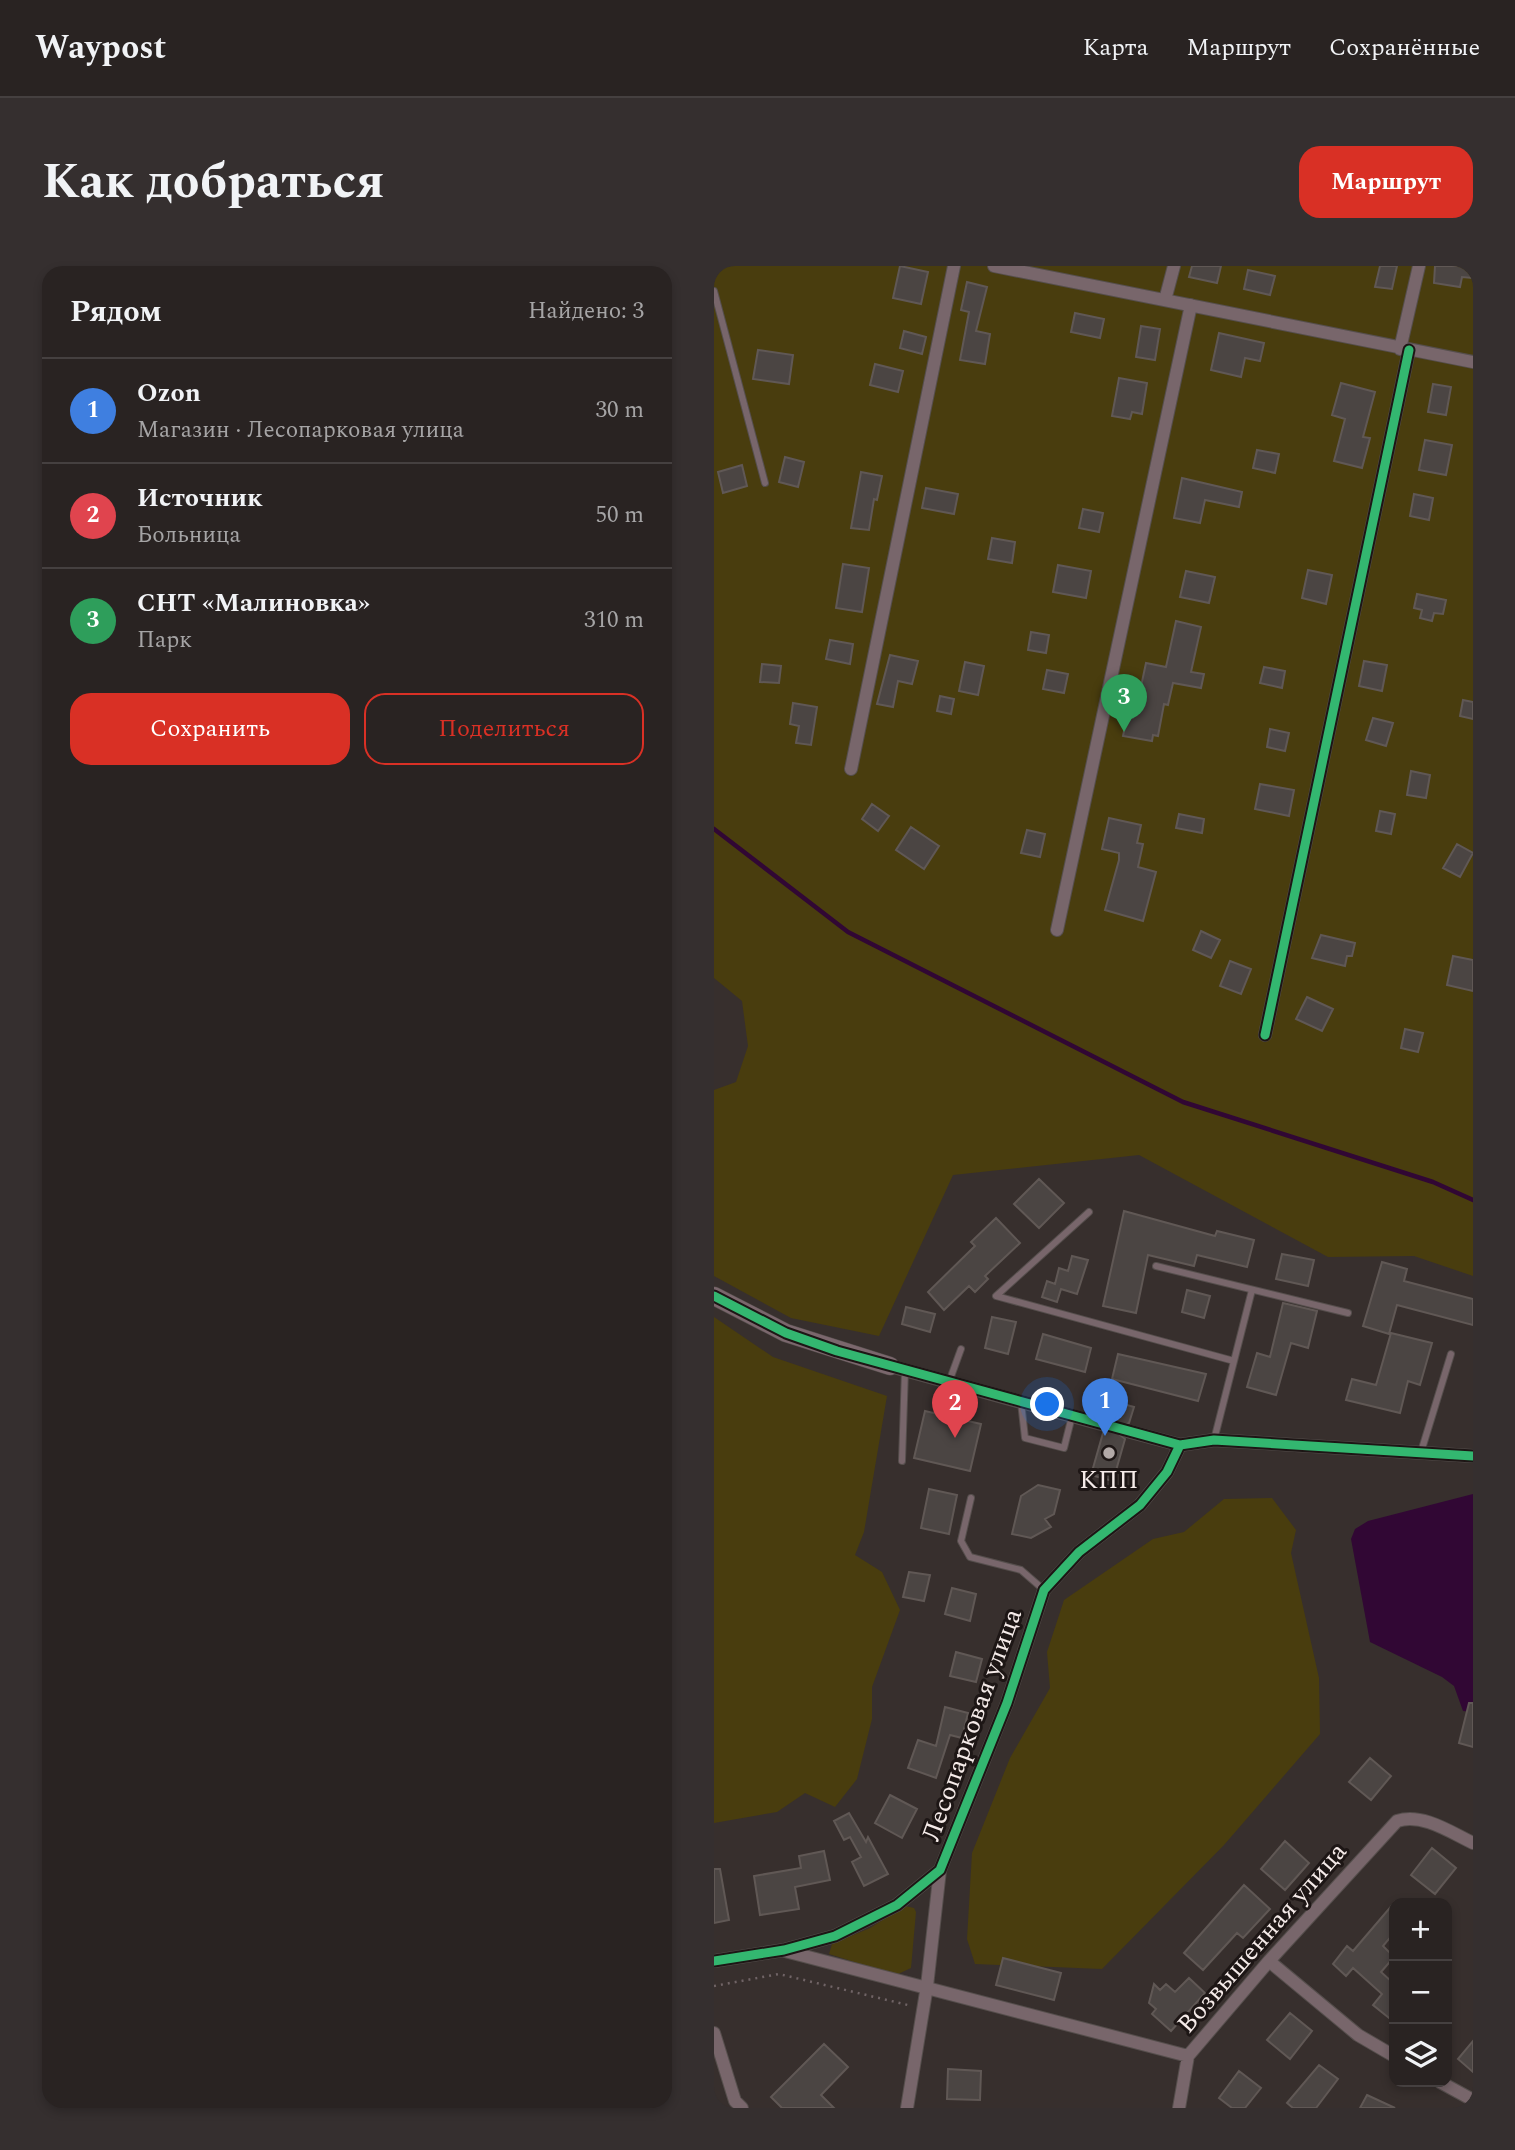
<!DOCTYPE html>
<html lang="ru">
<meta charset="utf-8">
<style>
:root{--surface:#292322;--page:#352f2f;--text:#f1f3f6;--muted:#a5a4a5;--line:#454040;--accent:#d93025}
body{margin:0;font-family:Spectral,serif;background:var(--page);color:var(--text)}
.controls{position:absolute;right:21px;bottom:21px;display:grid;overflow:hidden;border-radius:14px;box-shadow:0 4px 10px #0003}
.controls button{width:63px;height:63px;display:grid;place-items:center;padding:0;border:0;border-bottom:2px solid var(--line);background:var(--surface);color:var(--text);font:35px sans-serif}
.you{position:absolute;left:334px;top:1139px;width:24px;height:24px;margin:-18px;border:5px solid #fff;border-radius:50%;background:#1a73e8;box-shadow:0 0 0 10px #1a73e833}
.badge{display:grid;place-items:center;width:46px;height:46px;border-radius:50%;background:var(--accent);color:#fff;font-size:23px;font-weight:700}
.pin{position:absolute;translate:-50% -58px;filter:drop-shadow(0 2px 4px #0008)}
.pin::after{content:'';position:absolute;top:37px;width:24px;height:21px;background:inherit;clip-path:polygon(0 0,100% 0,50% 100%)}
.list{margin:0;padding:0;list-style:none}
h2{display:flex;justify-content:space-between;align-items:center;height:91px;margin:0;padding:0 28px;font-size:30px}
h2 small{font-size:23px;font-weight:400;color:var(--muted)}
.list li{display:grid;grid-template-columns:46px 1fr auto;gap:21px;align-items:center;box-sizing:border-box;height:105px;padding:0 28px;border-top:2px solid var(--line)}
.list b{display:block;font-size:26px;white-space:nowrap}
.list p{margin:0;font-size:23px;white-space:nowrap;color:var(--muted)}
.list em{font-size:23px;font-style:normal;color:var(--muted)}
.actions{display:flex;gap:14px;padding:21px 28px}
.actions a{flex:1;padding:16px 0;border:2px solid var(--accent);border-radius:21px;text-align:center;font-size:24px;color:var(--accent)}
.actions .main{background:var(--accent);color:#fff}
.icon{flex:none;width:38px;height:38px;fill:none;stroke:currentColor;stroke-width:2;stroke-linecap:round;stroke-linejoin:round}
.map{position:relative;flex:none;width:759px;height:1842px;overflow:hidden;border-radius:21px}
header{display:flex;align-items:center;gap:42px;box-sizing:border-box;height:98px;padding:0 35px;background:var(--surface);border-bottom:2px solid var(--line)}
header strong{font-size:33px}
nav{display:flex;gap:38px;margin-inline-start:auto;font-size:24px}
.intro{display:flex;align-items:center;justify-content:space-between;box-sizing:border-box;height:168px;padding:0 42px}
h1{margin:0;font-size:49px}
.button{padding:18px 32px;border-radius:21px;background:var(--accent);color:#fff;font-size:24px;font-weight:700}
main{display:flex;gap:42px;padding:0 42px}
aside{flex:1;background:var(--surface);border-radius:21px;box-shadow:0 4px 10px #0003}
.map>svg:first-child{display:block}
</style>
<header>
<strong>Waypost</strong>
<nav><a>Карта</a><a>Маршрут</a><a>Сохранённые</a></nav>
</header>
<div class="intro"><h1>Как добраться</h1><a class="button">Маршрут</a></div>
<main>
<aside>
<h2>Рядом<small>Найдено: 3</small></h2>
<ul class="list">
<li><span class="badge" style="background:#3f7fe0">1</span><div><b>Ozon</b><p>Магазин · Лесопарковая улица</p></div><em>30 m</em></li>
<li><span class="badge" style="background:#e0444e">2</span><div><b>Источник</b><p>Больница</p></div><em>50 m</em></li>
<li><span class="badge" style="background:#2e9e5b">3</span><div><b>СНТ «Малиновка»</b><p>Парк</p></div><em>310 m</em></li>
</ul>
<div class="actions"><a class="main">Сохранить</a><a>Поделиться</a></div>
</aside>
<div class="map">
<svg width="759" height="1842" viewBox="0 0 759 1842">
<rect width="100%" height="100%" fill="#372f2d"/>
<path fill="#493d0e" d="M0 0H759V1010L700 990 614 991 425 889 239 909 165 1070 77 1052 0 1010V824L22 816 34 780 28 735 0 712Z
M0 1051 59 1091 173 1130 150 1266 141 1289 168 1306 186 1344 158 1421V1453L143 1513 121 1541 91 1527 63 1546 0 1557Z
M558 1232 582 1264 577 1287 605 1412 606 1468 510 1579 388 1703 261 1698 253 1673 258 1587 296 1492 336 1422 333 1386 350 1334 439 1273 470 1266 510 1233Z
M191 1640 200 1642 202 1646 197 1702 182 1709 115 1688 118 1678 156 1662Z"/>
<path fill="#310734" d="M759 1228V1446L749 1445 740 1420 728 1411 656 1376 637 1273 641 1263 654 1255Z"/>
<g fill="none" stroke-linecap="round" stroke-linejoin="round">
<path stroke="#310734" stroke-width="4.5" d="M0 563 134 666 469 836 719 916 759 934"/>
</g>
<path fill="#4b4543" stroke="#605855" stroke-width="2" d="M186 0 214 6 207 38 179 32Z
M478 0H507L503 17 475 11Z
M666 0H683L678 23 661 21Z
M721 0H759V12L748 11 746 21 720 17Z
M534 4 561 10 556 29 530 23Z
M253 16 273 21 262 65 276 68 271 98 246 94 255 46 247 44Z
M361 47 390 53 386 72 357 66Z
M427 60 446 63 441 94 422 91Z
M190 65 212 71 208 88 186 82Z
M505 67 550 77 546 95 531 92 527 111 497 104Z
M44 84 79 89 75 118 39 113Z
M161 98 189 105 184 126 156 119Z
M405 112 433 117 428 148 418 146 416 153 398 150Z
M627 117 661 126 649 171 656 172 648 202 620 195 631 153 618 149Z
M719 118 737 121 732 149 714 146Z
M711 174 738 179 732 209 705 204Z
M543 184 565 188 561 207 539 202Z
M71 191 90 196 84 221 65 216Z
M28 199 33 220 9 227 4 206Z
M147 206 168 210 163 234 160 233 155 264 137 262Z
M468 212 528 226 525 241 491 234 486 257 460 252Z
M212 222 244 228 240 248 208 242Z
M700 228 719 232 715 254 696 250Z
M369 243 389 247 385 266 365 262Z
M278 272 301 276 298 297 274 293Z
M129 298 155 302 148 346 122 342Z
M344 299 377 305 372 332 339 326Z
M594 304 618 309 612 338 588 332Z
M472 305 501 311 495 337 466 331Z
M703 328 732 334 729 348 720 347 718 355 706 352 708 344 700 342Z
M462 355 487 361 477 406 490 408 487 422 459 417 454 439 450 438 444 470 439 469 438 475 409 470 413 451 419 452 422 444 432 397 452 401Z
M317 366 335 369 332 387 314 384Z
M116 374 139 378 136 398 112 393Z
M176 389 204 395 198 418 184 415 179 441 163 438Z
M650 395 673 399 668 425 645 420Z
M251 396 270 400 264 429 245 425Z
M48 398 67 400 65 417 46 416Z
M550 401 571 405 568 422 546 417Z
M333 404 354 408 350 427 329 423Z
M226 430 240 433 237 448 223 445Z
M749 434 759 436V453L746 450Z
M79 437 103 441 97 479 82 477 85 460 76 458Z
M659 452 679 457 672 480 652 474Z
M556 463 575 467 571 485 553 481Z
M697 505 716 509 712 532 693 529Z
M546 518 580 524 575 550 541 543Z
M158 538 175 550 164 565 148 553Z
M666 545 681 548 677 568 662 565Z
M465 548 490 553 488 567 462 562Z
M395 552 427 559 423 577 429 578 424 601 442 606 429 655 391 644 405 594V587L388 583Z
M197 561 225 580 210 603 182 584Z
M313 564 331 568 326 591 307 587Z
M743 578 759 587 746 611 729 602Z
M487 665 506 674 497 692 479 684Z
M607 669 641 677 638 690H633L631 700 598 692Z
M739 690 759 694V725L733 719Z
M516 695 537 703 527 728 506 720Z
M593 731 619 743 608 765 582 753Z
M691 763 709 767 704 786 687 782Z
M325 913 350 937 325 962 300 938Z
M410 945 501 970 503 965 540 974 533 1001 483 989 480 1000 434 989 422 1047 389 1040Z
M282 952 306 977 271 1010 274 1013 261 1026 255 1020 230 1044 214 1026 261 980 257 976Z
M568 988 600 994 594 1020 562 1013Z
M358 990 374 994 363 1028 347 1023 343 1036 328 1031 333 1015 341 1018 345 1002 354 1005Z
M668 996 693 1003 690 1015 759 1033V1059L683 1039 675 1068 649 1060Z
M473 1024 496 1030 490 1052 468 1046Z
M569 1037 603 1045 594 1082 577 1077 562 1129 533 1121 543 1087 556 1091Z
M192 1041 221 1048 216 1066 188 1058Z
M278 1051 302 1056 294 1088 271 1082Z
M677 1067 718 1077 706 1119 694 1115 686 1147 632 1134 638 1113 662 1119Z
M329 1068 377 1082 371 1106 322 1093Z
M404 1088 492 1108 484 1135 398 1113Z
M398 1135 420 1141 415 1157 405 1162V1168L411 1173 399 1215 377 1209 389 1167 399 1162V1156L393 1151Z
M211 1145 267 1158 256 1205 200 1192Z
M324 1219 346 1224 340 1248 331 1253 337 1261 317 1272 298 1268 307 1230Z
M215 1223 243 1229 235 1268 207 1262Z
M195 1306 216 1309 210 1335 189 1331Z
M238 1322 262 1328 256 1355 231 1348Z
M242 1386 268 1393 262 1416 236 1410Z
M755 1437H759V1481L745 1477Z
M231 1441 254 1447 248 1472 236 1469 222 1512 194 1502 204 1474 222 1480Z
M656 1492 677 1510 657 1534 635 1516Z
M176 1529 203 1543 188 1572 161 1557Z
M135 1547 152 1576 154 1571 174 1608 150 1620 138 1596 147 1591 136 1571 130 1574 120 1555Z
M571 1575 595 1597 571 1624 547 1603Z
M718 1582 742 1602 721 1628 697 1609Z
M110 1585 116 1614 81 1621 85 1643 46 1649 40 1610 87 1602 85 1590Z
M0 1603H6L15 1654 0 1657Z
M530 1619 556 1643 529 1672 523 1667 489 1704 470 1687Z
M680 1637V1667L669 1680 680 1691 667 1706 678 1716 680 1713V1756L659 1739 668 1728 639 1702 632 1710 619 1698 633 1680 639 1685Z
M289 1692 347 1707 340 1734 282 1719Z
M475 1712 491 1727 457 1765 438 1748 442 1743 435 1737 440 1718 446 1724 452 1718 461 1726Z
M576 1747 598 1765 576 1793 553 1774Z
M759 1775V1806L744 1793Z
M110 1778 134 1801 107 1829 120 1842H68L57 1831Z
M605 1799 624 1813 602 1842H579L573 1837Z
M234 1803 267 1805 266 1834 233 1833Z
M525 1805 547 1822 531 1842H518L505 1832Z
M653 1829 681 1842H646Z"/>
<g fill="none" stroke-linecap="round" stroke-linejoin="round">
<path stroke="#544b49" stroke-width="12" stroke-dasharray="12 6" stroke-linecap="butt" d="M391 1159 413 1165"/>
<g stroke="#554e4c" stroke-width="8">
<path id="lane" d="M0 25 51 217
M375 946 282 1030 520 1095
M442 1000 634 1047
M235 1116 247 1083
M307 1136 311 1172 350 1182 358 1150
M500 1174 538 1024
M707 1186 737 1088
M188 1195 191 1104
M257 1232 247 1275 256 1291 307 1304 330 1324"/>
</g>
<g stroke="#554e4c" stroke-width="14">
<path id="street" d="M280 0 759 96
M451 34 460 0
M686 83 705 0
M137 503 240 0
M343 664 477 39
M551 769 695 84
M176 1100 391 1159
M413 1165 466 1179 500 1174 759 1190
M71 1685 474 1790
M0 1695 70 1684 121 1670 183 1639 226 1604 293 1437 330 1324 365 1286 426 1239 453 1206 466 1179
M555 1695 644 1769 680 1790
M0 1767 21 1835 28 1842
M726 1816 759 1834
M193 1842 213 1720 226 1604
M465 1842 474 1790 555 1695 683 1555C709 1547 736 1566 759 1577"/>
</g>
<g stroke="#554e4c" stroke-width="19">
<path id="secondary" d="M0 1030 72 1067 176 1100"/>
</g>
<path stroke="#706466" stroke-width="2.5" stroke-dasharray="2 5" stroke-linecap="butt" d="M0 1720 65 1708 198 1740"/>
<use href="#lane" stroke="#78666b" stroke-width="6"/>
<use href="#street" stroke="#78666b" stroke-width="12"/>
<use href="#secondary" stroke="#7b676d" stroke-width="18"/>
<g stroke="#1d1615" stroke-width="13">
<path id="cycleway" d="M551 769 695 84
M0 1030 72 1067 123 1085 466 1179 500 1174 759 1190
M0 1695 70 1684 121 1670 183 1639 226 1604 293 1437 330 1324 365 1286 426 1239 453 1206 466 1179"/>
</g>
<use href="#cycleway" stroke="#33b770" stroke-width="9"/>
</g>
<circle fill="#b2a9a7" stroke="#1d1615" stroke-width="2.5" cx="395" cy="1187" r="7"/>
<g text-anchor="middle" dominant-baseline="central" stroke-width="6" stroke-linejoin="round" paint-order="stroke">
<g font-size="26" fill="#f5ebe9" stroke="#1d1615">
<text x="395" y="1214">КПП</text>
</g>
<g font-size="26" fill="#f5ebe9" stroke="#1d1615">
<text transform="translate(258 1459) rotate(-70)">Лесопарковая улица</text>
<text transform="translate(548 1672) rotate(-49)">Возвышенная улица</text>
</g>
</g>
</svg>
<div class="controls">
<button>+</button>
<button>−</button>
<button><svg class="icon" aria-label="layers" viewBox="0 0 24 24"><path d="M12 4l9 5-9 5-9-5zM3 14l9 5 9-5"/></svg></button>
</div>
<div class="you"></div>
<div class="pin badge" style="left:391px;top:1170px;background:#3f7fe0">1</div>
<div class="pin badge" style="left:241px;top:1172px;background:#e0444e">2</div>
<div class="pin badge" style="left:410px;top:466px;background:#2e9e5b">3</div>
</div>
</main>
